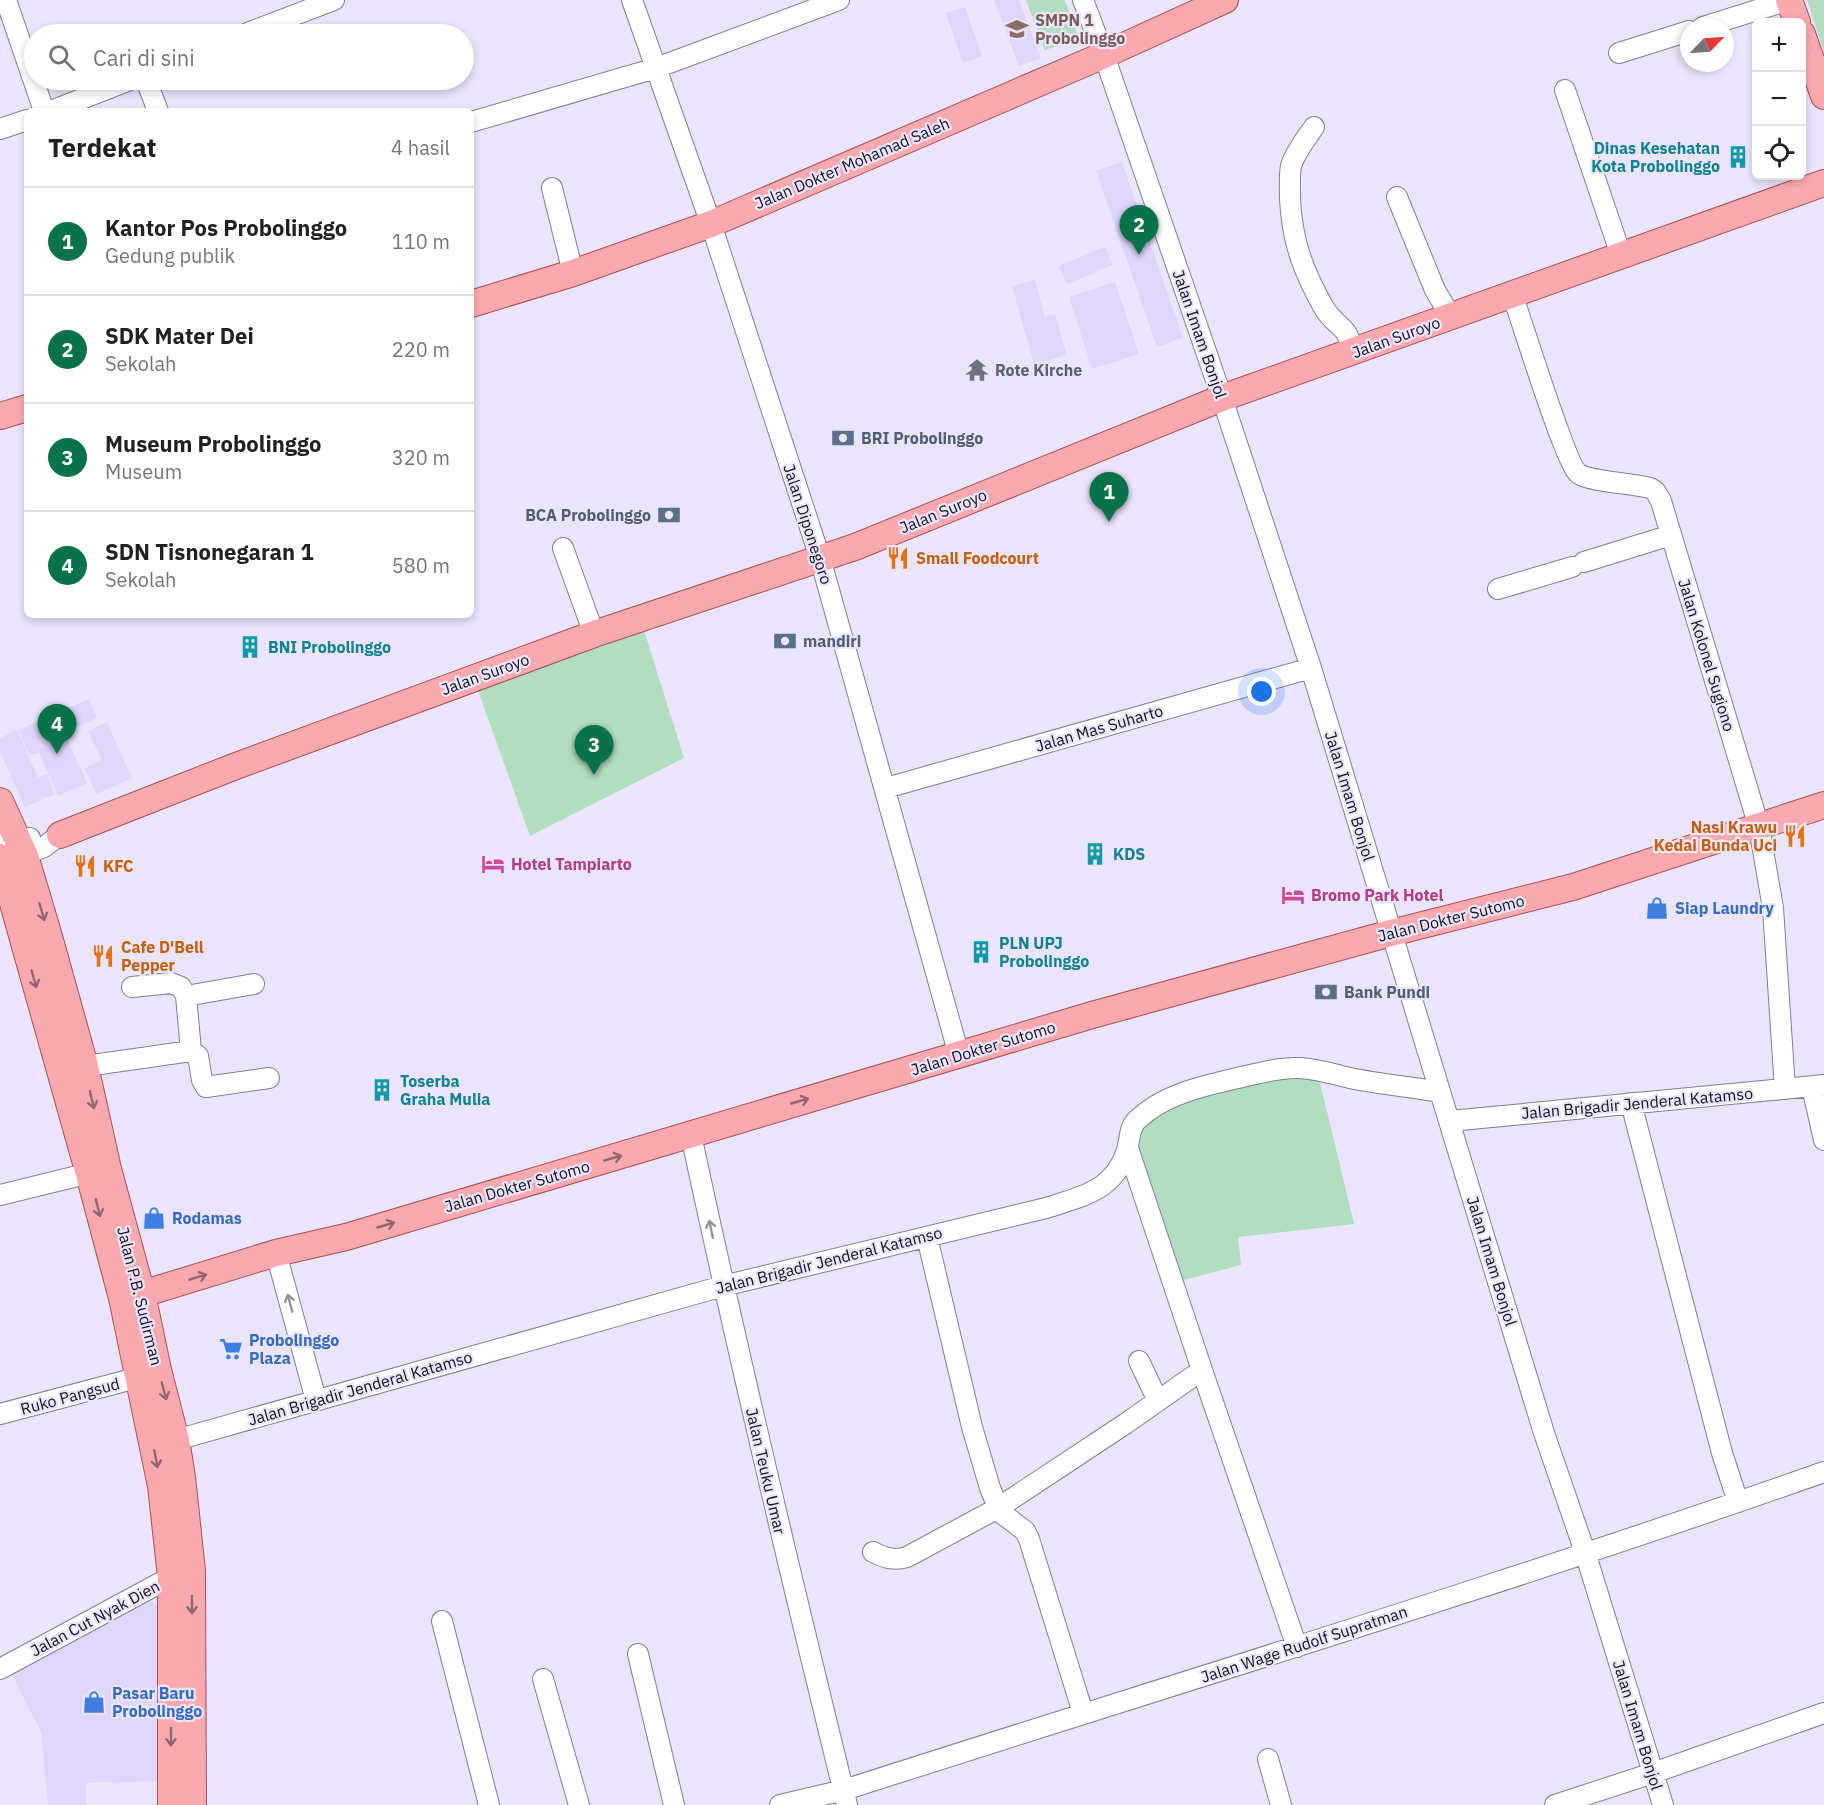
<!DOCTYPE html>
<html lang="id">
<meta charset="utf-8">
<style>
:root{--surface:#fff;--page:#f6f6f6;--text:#202124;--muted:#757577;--line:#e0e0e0;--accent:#08724b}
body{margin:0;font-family:"IBM Plex Sans",sans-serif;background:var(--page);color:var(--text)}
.controls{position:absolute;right:18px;top:18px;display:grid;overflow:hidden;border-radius:9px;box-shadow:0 3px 9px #0003}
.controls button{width:54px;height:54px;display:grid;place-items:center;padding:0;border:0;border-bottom:2px solid var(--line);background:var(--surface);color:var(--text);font:30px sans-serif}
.compass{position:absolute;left:1680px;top:18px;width:54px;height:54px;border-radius:50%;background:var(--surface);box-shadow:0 3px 9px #0003;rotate:65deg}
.you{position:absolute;left:1262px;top:692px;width:21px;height:21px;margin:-15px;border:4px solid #fff;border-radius:50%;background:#1a73e8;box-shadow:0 0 0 9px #1a73e833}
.badge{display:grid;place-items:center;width:39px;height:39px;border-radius:50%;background:var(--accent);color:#fff;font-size:20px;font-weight:700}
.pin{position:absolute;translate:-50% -50px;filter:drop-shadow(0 2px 3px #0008)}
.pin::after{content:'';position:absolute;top:32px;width:21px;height:18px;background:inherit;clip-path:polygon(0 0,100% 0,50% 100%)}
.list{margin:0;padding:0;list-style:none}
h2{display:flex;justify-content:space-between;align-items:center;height:78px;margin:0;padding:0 24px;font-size:26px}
h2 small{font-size:20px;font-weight:400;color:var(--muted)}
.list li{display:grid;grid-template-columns:39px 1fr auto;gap:18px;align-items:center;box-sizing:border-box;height:108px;padding:0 24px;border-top:2px solid var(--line)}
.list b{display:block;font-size:22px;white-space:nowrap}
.list p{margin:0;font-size:20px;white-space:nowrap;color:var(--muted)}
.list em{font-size:20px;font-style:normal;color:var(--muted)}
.icon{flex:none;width:33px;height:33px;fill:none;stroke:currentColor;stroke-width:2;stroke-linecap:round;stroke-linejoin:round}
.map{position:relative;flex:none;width:1824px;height:1805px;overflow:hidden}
.search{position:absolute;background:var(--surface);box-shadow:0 3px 9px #0003;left:24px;top:24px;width:450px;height:66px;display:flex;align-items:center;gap:15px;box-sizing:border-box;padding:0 21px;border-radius:33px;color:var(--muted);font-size:22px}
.panel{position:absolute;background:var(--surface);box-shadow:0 3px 9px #0003;left:24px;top:108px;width:450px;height:510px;border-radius:9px}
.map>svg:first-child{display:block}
</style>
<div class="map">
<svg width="1824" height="1805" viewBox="0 0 1824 1805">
<rect width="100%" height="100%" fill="#eae4fd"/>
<path fill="#dfd6fc" d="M994 0H1019L1041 58 1019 66Z
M965 7 982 56 963 63 946 13Z
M1122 162 1183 338 1157 347 1096 171Z
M1105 247 1113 265 1067 284 1059 266Z
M1035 280 1045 317 1055 314 1067 355 1034 364 1012 286Z
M1115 282 1139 354 1092 369 1069 297Z
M89 699 97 718 66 732 57 713Z
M56 713 87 783 58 796 39 752 30 756 18 730Z
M107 722 132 778 96 794 85 768 102 760 88 731Z
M17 730 38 778 47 774 55 794 25 807 0 752V738Z
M144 1596 163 1610 161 1781 86 1783V1805H48L41 1732 11 1673Z"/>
<path fill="#b1debe" d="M1026 0H1065L1079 38 1045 50Z
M1807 0H1824V52Z
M642 624 684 758 530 836 476 685Z
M1317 1070 1354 1224 1238 1237 1241 1265 1176 1282 1133 1127 1163 1102Z"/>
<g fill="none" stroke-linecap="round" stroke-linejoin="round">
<g stroke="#837c98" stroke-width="22">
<path id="minor" d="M6 0 44 111
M632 0 711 224 820 558 959 1055
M1083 0 1104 55 1222 398 1311 668 1544 1433 1585 1552 1663 1805
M1703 27 1789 0
M245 34 334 0
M1619 53 1689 31
M146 80 158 111
M1565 90 1621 255
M51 111 130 80
M471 122 656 68 839 0
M1314 127C1306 139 1295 152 1291 166 1289 177 1290 188 1290 199 1292 241 1303 271 1324 308 1330 318 1334 320 1342 328 1349 334 1351 344 1353 353
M0 129 27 120
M552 188 573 273
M1397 197 1435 290 1451 317
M1512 294C1521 318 1566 466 1579 474 1591 482 1633 483 1650 488L1655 491 1661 501 1759 827 1773 908 1785 1089
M563 548 594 634
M1584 562 1671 535
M1498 589 1572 567
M886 788 1311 668
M0 844 30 838
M11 859 44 847 60 835
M132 987 171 983 181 987 186 996 191 1051
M186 996 254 984
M72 1068 191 1051 198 1056 202 1080 206 1087 269 1078
M1812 1087 1824 1140
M1631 1103 1722 1453 1738 1502
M1450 1121 1824 1085
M691 1135C739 1359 792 1582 847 1805
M1128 1148 1204 1376 1297 1647
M0 1195 102 1170
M927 1237 972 1427 990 1488 1000 1512 1025 1531 1029 1539 1083 1713
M276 1253 316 1400
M1139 1361 1158 1401
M0 1414 140 1377
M176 1440 723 1286 1046 1208C1083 1196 1114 1191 1127 1150 1130 1140 1129 1127 1137 1120 1166 1092 1209 1085 1246 1076 1264 1072 1282 1067 1300 1068 1317 1069 1333 1074 1350 1078 1379 1084 1410 1087 1440 1092
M873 1552C885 1558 894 1561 907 1557L998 1508 1125 1424 1202 1370
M442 1621 489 1805
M638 1654 674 1805
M0 1669 171 1577 181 1575
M543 1679 579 1805
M1268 1759 1281 1805
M780 1805 844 1790C1171 1685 1500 1586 1824 1472
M1555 1805 1653 1773 1824 1713"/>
</g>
<g stroke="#a75058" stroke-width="28">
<path id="major" d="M1789 0 1797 22
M1802 34 1824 96
M471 304 573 273 711 224 1104 55 1225 0
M0 416 27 408
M0 801 25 856 48 933 85 1066 108 1169 142 1294 158 1370 176 1440 182 1477 192 1571 193 1805
M60 835 236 766 594 634 855 547 1222 398 1824 183
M0 857 89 1174 122 1298 161 1486 171 1577V1805
M142 1294 276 1253 346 1237 1092 1015 1391 933 1573 887 1824 805"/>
</g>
<use href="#minor" stroke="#fff" stroke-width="20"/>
<use href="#major" stroke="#faaaaf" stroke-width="26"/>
</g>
<defs><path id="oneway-shaft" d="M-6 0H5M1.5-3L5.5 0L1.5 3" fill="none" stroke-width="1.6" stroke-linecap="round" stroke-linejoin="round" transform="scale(1.5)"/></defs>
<g stroke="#92666d">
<use href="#oneway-shaft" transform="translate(42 912) rotate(73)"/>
<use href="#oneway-shaft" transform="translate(34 979) rotate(74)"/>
<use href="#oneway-shaft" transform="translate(92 1100) rotate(77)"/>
<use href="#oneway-shaft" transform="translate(800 1101) rotate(-16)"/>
<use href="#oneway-shaft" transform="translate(613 1158) rotate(-16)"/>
<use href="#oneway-shaft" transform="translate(98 1208) rotate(76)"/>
<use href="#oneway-shaft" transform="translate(386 1225) rotate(-16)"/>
<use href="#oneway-shaft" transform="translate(198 1277) rotate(-17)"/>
<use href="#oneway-shaft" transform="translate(164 1391) rotate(75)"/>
<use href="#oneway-shaft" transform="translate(156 1459) rotate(79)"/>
<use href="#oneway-shaft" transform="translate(192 1605) rotate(90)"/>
<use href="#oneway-shaft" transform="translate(171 1737) rotate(90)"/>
</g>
<g stroke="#959499">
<use href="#oneway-shaft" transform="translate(711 1229) rotate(-102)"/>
<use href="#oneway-shaft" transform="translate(290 1303) rotate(-105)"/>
</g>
<defs>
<g id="school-bare" transform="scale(1.8)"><path d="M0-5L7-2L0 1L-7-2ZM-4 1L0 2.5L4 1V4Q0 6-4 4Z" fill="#8d6e63" stroke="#eae4fd" stroke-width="2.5" paint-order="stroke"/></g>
<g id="building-bare" transform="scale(1.8)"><path d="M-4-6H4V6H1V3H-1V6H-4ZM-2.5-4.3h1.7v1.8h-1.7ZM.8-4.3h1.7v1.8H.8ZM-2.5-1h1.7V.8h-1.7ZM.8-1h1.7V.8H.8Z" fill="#0f9aa8" stroke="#eae4fd" stroke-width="2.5" paint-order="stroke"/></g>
<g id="temple-bare" transform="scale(1.8)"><path d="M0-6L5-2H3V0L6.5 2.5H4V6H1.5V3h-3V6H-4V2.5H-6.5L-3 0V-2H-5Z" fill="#6b7280" stroke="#eae4fd" stroke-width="2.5" paint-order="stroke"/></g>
<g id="bank-bare" transform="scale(1.8)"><path d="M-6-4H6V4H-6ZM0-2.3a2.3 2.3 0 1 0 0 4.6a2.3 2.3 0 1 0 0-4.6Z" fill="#5c6f8a" stroke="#eae4fd" stroke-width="2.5" paint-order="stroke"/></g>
<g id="restaurant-bare" transform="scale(1.8)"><path d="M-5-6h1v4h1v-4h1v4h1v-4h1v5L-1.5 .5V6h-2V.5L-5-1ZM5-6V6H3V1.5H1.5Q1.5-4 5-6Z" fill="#e8710a" stroke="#eae4fd" stroke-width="2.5" paint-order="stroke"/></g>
<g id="hotel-bare" transform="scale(1.8)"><path d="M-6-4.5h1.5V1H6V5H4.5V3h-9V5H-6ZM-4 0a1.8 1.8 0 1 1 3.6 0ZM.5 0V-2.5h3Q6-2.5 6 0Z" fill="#d1479c" stroke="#eae4fd" stroke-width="2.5" paint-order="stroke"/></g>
<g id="shop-bare" transform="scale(1.8)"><path d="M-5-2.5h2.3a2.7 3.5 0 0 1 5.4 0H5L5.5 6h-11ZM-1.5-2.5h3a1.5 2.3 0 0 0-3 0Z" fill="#3f7fe0" stroke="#eae4fd" stroke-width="2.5" paint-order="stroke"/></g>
<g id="supermarket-bare" transform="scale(1.8)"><path d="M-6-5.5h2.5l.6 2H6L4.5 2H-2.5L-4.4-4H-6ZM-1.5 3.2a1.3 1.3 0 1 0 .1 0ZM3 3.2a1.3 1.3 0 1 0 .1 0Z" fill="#3f7fe0" stroke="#eae4fd" stroke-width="2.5" paint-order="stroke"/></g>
</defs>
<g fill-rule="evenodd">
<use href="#school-bare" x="1017" y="29"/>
<use href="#building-bare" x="1738" y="157"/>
<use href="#temple-bare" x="977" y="370"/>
<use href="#bank-bare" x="843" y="438"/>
<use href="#bank-bare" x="669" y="515"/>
<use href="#restaurant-bare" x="898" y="558"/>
<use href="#bank-bare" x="785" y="641"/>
<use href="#building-bare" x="250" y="647"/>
<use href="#restaurant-bare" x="1795" y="836"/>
<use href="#building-bare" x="1095" y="854"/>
<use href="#hotel-bare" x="493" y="864"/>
<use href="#restaurant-bare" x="85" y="866"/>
<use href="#hotel-bare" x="1293" y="895"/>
<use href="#shop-bare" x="1657" y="908"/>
<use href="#building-bare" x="981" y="952"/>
<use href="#restaurant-bare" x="103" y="956"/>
<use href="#bank-bare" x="1326" y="992"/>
<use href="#building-bare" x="382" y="1090"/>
<use href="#shop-bare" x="154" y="1218"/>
<use href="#supermarket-bare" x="231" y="1349"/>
<use href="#shop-bare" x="94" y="1702"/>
</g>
<g text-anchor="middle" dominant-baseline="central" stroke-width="4.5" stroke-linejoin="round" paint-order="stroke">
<g font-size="16" font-weight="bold" fill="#785e54" stroke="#eae4fd" text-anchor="start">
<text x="1035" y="20">SMPN 1<tspan x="1035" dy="18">Probolinggo</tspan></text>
</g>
<g font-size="16" font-weight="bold" fill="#0d838f" stroke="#eae4fd" text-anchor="start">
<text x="1720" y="148" text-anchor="end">Dinas Kesehatan<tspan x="1720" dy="18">Kota Probolinggo</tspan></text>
<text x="268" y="647">BNI Probolinggo</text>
<text x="1113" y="854">KDS</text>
<text x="999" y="943">PLN UPJ<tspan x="999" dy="18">Probolinggo</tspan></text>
<text x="400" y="1081">Toserba<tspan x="400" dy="18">Graha Mulia</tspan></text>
</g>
<g font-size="16" fill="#14121c" stroke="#eae4fd">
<text transform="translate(852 163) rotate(-23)">Jalan Dokter Mohamad Saleh</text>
<text transform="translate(1200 334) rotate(71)">Jalan Imam Bonjol</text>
<text transform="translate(1396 337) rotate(-20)">Jalan Suroyo</text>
<text transform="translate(943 511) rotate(-22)">Jalan Suroyo</text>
<text transform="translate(808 524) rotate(72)">Jalan Diponegoro</text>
<text transform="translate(1707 655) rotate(73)">Jalan Kolonel Sugiono</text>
<text transform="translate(485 674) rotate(-20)">Jalan Suroyo</text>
<text transform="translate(1099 728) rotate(-16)">Jalan Mas Suharto</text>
<text transform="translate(1350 796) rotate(73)">Jalan Imam Bonjol</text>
<text transform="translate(1451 918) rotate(-14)">Jalan Dokter Sutomo</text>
<text transform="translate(983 1048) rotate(-17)">Jalan Dokter Sutomo</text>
<text transform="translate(1637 1103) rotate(-5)">Jalan Brigadir Jenderal Katamso</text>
<text transform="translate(517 1186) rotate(-16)">Jalan Dokter Sutomo</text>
<text transform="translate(829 1260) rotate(-14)">Jalan Brigadir Jenderal Katamso</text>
<text transform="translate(1492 1261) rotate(73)">Jalan Imam Bonjol</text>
<text transform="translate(140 1296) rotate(76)">Jalan P.B. Sudirman</text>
<text transform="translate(360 1388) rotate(-16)">Jalan Brigadir Jenderal Katamso</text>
<text transform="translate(70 1396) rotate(-15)">Ruko Pangsud</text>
<text transform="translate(766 1471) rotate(77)">Jalan Teuku Umar</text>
<text transform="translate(95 1618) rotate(-28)">Jalan Cut Nyak Dien</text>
<text transform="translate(1304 1644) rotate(-18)">Jalan Wage Rudolf Supratman</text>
<text transform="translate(1638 1725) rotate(73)">Jalan Imam Bonjol</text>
</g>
<g font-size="16" font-weight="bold" fill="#5b616d" stroke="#eae4fd" text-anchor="start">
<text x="995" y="370">Rote Kirche</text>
</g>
<g font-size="16" font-weight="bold" fill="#4e5e75" stroke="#eae4fd" text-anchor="start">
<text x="861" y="438">BRI Probolinggo</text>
<text x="651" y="515" text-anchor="end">BCA Probolinggo</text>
<text x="803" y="641">mandiri</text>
<text x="1344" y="992">Bank Pundi</text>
</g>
<g font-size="16" font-weight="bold" fill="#c56008" stroke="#eae4fd" text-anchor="start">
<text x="916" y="558">Small Foodcourt</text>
<text x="1777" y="827" text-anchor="end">Nasi Krawu<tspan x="1777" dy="18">Kedai Bunda Uci</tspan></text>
<text x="103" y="866">KFC</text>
<text x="121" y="947">Cafe D'Bell<tspan x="121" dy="18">Pepper</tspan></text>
</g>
<g font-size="16" font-weight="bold" fill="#b23c85" stroke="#eae4fd" text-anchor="start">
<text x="511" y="864">Hotel Tampiarto</text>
<text x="1311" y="895">Bromo Park Hotel</text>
</g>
<g font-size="16" font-weight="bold" fill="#366cbe" stroke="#eae4fd" text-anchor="start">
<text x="1675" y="908">Siap Laundry</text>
<text x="172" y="1218">Rodamas</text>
<text x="249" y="1340">Probolinggo<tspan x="249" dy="18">Plaza</tspan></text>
<text x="112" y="1693">Pasar Baru<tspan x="112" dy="18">Probolinggo</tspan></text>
</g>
</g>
</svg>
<div class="controls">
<button>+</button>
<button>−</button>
<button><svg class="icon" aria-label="locate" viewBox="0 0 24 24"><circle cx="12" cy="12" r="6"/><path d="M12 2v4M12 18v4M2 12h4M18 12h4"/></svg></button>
</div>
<svg class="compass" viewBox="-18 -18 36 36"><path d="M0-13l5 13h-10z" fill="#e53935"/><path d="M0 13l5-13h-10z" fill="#757577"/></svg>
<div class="you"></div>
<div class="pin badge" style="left:1109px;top:522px">1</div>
<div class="pin badge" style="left:1139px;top:255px">2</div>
<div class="pin badge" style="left:594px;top:775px">3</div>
<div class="pin badge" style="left:57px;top:754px">4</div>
<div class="search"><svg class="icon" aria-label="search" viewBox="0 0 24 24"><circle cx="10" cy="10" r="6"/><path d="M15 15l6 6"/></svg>Cari di sini</div>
<section class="panel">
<h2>Terdekat<small>4 hasil</small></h2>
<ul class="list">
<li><span class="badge">1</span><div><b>Kantor Pos Probolinggo</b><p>Gedung publik</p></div><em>110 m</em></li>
<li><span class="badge">2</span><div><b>SDK Mater Dei</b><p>Sekolah</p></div><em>220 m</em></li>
<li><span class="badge">3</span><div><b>Museum Probolinggo</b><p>Museum</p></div><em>320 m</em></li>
<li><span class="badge">4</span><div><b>SDN Tisnonegaran 1</b><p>Sekolah</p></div><em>580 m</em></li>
</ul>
</section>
</div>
